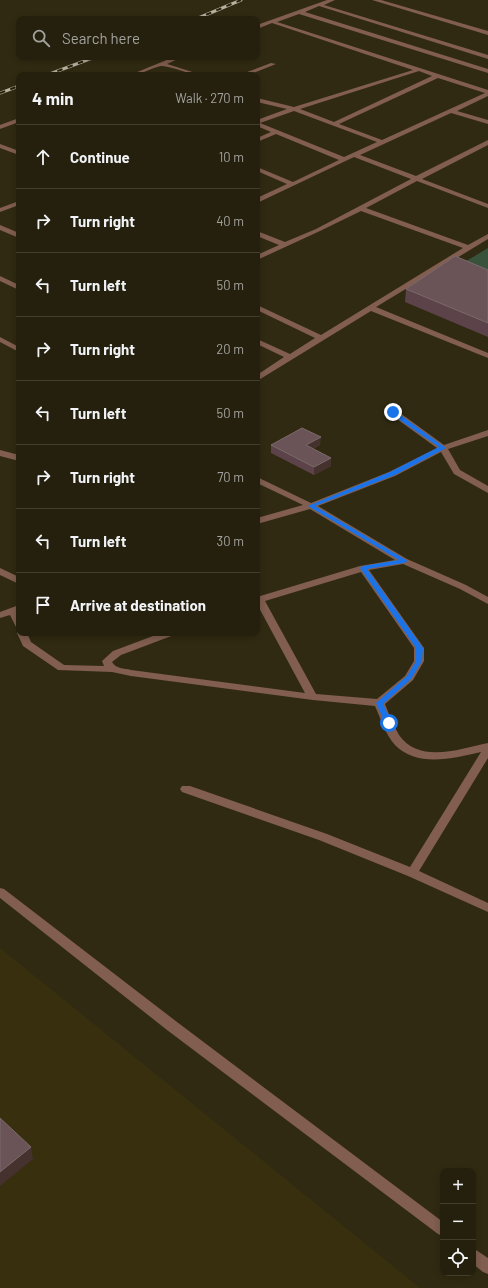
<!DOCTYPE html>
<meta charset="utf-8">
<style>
:root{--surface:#25200e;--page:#312d1c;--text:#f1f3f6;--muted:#a3a39e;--line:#423e2e}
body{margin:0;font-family:Barlow,sans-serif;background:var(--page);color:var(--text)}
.controls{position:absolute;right:12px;bottom:12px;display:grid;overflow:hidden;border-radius:8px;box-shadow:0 2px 6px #0003}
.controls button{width:36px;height:36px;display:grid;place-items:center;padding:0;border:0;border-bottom:1px solid var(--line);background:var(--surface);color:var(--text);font:20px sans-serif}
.stop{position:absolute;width:12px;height:12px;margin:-9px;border:3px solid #1a73e8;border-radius:50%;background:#fff}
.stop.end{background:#1a73e8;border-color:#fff;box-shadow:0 1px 4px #0008}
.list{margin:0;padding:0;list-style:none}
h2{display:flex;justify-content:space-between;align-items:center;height:52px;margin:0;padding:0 16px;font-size:17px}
h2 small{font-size:13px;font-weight:400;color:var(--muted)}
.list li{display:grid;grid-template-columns:26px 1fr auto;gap:12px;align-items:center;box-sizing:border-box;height:64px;padding:0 16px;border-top:1px solid var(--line)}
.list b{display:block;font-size:15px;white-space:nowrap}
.list em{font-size:13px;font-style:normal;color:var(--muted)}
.icon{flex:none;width:22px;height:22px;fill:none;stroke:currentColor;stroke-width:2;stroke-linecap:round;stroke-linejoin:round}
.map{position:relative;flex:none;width:488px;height:1288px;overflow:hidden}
.search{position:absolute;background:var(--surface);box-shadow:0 2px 6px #0003;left:16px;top:16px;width:244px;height:44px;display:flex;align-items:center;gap:10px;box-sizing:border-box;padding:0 14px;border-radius:8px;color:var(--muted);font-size:15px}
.panel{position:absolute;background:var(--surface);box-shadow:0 2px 6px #0003;left:16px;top:72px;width:244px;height:564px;border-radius:8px}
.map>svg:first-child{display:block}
</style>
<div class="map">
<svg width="488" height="1288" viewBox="0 0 488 1288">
<rect width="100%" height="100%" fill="#312a12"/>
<path fill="#382f0f" d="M0 948 420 1288H0Z"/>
<path fill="#39523b" d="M488 248V279L458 266Z"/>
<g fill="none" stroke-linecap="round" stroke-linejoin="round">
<path fill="#815e4f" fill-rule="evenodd" d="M327 0H335L324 5 488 55V59L319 6 305 12 488 69V73L299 14 277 22 488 90V96L457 111 488 120V124L451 113 360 155 416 176 488 140V145L422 179 488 204V208L417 181 366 208 468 245 488 234V239L376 307 488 353V358L371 311 257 381V375L284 357 257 344V339L290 354 315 338 257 310V305L321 335 463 248 361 211 320 231 257 260V255L279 245 257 236V231L285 242 316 229 411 179 354 157 257 203V198L287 184 257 171V167L293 182 339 160 276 134 257 142V138L271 132 257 126V120L287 109 257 102V98L294 107 413 70 272 23 257 29V25ZM419 71 432 76 334 122 300 109ZM438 78 485 93 382 140 339 124ZM294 111 377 142 344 157 260 123Z
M372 0H381L488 31V35Z
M174 57H182L167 64 202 75C189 75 169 65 161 66 150 68 142 75 130 75Z
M271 63 276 64 248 75H239Z
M19 118V122L0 129V125Z
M0 144 19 151V155L0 148Z
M19 201V205L0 212V208Z
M0 225 19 233V238L0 230Z
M0 276 19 285V290L0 281Z
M0 337 19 347V352L0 342Z
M390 410H396L444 445 488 430V436L448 449 460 470 488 486V493L454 474 441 452 395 476 318 506 407 559 466 585 488 597V604L460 589 403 564 369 570 424 648V661L413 680 385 704C389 714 393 725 399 735 419 764 460 749 488 743V758L419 871 488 903V912L408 876 319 840 182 792 180 789 182 786H190L327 834 410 867 481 752C454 758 417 768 395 745 385 734 381 719 375 706L313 700 131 676 112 672 58 670 23 646 17 633 19 631V633H27L31 642 64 665 104 666 102 661 113 651 161 633H175L174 635 121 655 112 662C116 669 124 668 131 670L305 693 257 604V597L360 566 395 560 310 509 257 524V518L303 505 257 483V477L311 503 389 472 437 448 390 414 389 412ZM361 572 414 648V661L405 676 377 699 316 694 265 601Z
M0 450 19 455V461L0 456Z
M0 568 19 577V584L0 575Z
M19 605V628L16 627 10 615 0 618V612Z
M0 888 4 889 177 1022 443 1222V1236L438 1234 167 1030 0 898Z
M473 1248 488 1258V1274L483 1272 473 1264Z"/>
<g stroke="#b5b0a0" stroke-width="3">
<path id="rail" d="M196 19 241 0
M47 75 95 57
M0 93 19 86"/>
</g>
<use href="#rail" stroke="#272008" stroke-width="2" stroke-dasharray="5.5" stroke-linecap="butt"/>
</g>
<path fill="#5c434a" d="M488 270V337L405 302 406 289Z
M271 445H320L313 449 331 466 314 475 271 453Z"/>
<path fill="#45322e" d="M321 437 320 445 306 453V445Z
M331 458V466L314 475V467Z
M31 1147 33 1159 0 1186V1172Z"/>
<path fill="#6a5458" stroke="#7c696a" d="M455 256 488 270V323L406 289Z
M302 428 321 437 306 445 331 458 314 467 271 445Z
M0 1118 31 1147 0 1172Z"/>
<path fill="#1a73e8" d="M391 411H395L446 448 395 475 315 506 408 561 404 563 367 569 423 648 422 661 411 679 383 704 392 723 389 725 385 723 376 703 407 676 416 661V648L360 568 363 566 399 560 308 506 390 472 439 447 391 414Z"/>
</svg>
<div class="controls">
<button>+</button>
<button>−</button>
<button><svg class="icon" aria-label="locate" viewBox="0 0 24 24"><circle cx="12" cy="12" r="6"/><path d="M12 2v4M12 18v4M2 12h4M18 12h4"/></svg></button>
</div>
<div class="stop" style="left:389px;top:723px"></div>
<div class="stop end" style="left:393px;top:412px"></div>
<div class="search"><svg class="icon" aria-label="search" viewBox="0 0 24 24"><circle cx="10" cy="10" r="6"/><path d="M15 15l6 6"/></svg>Search here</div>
<section class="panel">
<h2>4 min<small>Walk · 270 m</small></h2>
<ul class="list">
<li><svg class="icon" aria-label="ahead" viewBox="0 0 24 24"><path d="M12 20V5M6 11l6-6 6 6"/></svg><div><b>Continue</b></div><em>10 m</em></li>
<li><svg class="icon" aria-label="right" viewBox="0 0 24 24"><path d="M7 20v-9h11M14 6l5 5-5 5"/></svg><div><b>Turn right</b></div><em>40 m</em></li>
<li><svg class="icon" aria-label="left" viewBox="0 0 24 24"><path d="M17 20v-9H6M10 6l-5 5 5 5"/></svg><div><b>Turn left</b></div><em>50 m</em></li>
<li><svg class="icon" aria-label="right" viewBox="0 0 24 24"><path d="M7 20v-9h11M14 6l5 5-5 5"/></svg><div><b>Turn right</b></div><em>20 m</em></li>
<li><svg class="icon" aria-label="left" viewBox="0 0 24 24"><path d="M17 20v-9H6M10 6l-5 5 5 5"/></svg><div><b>Turn left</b></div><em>50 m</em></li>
<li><svg class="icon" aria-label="right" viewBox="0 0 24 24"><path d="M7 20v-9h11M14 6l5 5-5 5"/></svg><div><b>Turn right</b></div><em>70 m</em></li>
<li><svg class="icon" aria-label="left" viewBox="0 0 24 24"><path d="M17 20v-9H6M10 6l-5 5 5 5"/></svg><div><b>Turn left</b></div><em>30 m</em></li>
<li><svg class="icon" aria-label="arrive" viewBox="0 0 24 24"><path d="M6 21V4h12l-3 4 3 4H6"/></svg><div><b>Arrive at destination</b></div></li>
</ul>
</section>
</div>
